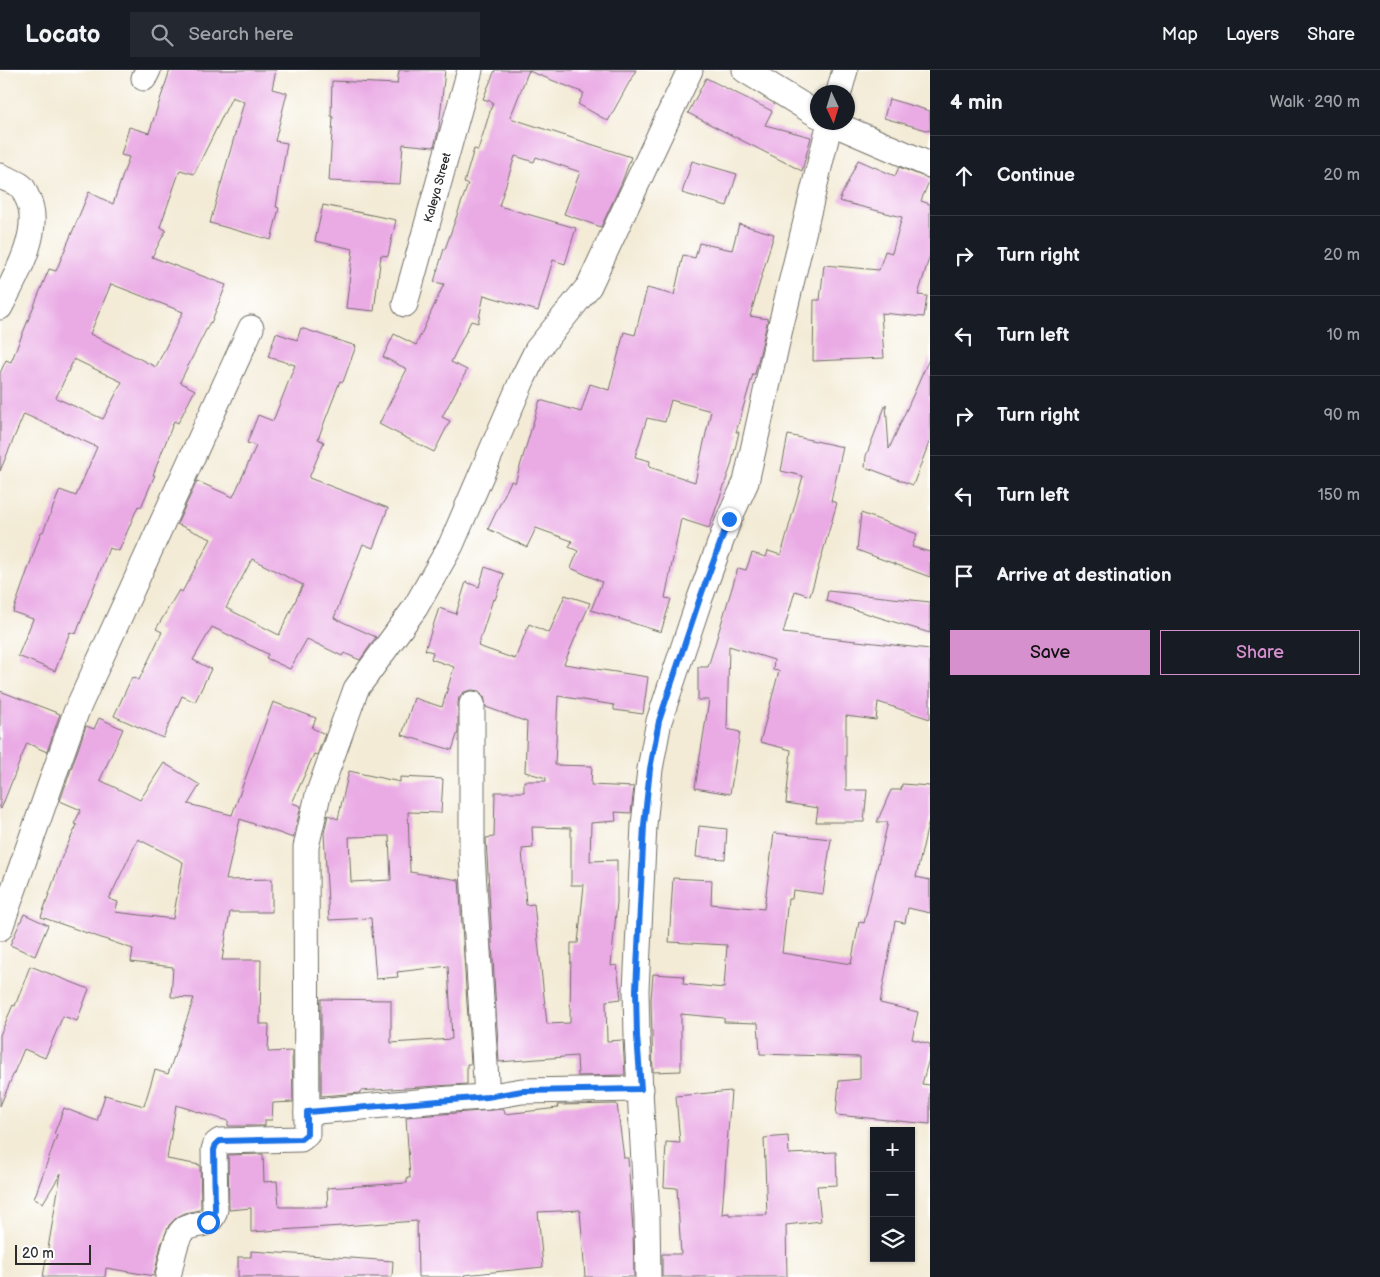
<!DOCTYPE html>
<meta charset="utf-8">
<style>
:root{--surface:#171b24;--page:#242831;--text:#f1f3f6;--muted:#9ea1a6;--line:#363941;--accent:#d690ce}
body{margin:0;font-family:"Balsamiq Sans",sans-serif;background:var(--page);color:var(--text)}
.controls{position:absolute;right:15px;bottom:15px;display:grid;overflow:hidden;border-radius:0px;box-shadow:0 1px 4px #0004}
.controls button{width:45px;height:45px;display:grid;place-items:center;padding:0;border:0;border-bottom:1px solid var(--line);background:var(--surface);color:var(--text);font:25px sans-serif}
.compass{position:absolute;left:810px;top:15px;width:45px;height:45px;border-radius:50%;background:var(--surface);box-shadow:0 1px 4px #0004;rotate:176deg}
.scale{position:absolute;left:15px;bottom:12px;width:76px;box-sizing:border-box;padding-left:5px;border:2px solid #2b2b2b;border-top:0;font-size:14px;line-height:18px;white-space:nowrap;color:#2b2b2b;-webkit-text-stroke:4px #fff;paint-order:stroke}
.stop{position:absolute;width:15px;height:15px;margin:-11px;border:4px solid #1a73e8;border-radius:50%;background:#fff}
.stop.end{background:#1a73e8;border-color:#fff;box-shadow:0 1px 5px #0008}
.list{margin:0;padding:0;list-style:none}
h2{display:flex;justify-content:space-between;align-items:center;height:65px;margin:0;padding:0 20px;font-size:21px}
h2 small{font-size:16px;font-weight:400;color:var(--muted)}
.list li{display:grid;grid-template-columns:32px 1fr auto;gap:15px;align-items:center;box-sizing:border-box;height:80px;padding:0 20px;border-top:1px solid var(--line)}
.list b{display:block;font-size:19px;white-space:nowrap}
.list em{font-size:16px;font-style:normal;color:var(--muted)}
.actions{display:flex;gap:10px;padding:15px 20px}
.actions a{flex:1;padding:11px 0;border:1px solid var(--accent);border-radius:0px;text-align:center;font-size:18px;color:var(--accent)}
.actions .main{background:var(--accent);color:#111}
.icon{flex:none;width:28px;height:28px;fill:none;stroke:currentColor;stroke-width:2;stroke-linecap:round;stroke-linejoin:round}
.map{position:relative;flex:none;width:930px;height:1207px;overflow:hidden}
header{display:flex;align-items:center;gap:30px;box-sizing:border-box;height:70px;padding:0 25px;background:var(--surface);border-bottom:1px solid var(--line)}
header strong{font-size:24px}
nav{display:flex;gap:28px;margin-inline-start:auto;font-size:18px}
.search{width:350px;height:45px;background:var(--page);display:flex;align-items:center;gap:12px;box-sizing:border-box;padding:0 18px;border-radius:0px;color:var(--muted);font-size:19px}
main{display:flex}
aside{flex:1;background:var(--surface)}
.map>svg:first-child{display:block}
</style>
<header>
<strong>Locato</strong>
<div class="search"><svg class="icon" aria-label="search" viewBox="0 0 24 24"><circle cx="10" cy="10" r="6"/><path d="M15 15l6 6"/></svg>Search here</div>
<nav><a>Map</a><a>Layers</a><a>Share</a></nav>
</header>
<main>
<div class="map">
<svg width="930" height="1207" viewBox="0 0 930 1207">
<rect width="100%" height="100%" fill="#fff"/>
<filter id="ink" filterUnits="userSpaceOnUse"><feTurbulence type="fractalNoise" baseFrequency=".02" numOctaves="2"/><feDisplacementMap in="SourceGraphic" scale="10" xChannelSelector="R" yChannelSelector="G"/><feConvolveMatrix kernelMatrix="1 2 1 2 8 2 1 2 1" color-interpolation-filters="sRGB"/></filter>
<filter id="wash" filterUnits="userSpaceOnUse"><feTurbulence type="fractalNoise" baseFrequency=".0096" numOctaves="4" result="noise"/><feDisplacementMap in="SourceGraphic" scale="20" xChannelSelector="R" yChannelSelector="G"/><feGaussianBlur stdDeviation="1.12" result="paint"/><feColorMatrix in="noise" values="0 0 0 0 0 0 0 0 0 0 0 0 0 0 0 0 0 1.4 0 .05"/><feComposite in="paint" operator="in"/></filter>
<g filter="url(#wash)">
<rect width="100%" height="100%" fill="#f3ebd6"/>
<g id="blocks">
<path fill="#eaabe5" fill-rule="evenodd" d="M170 0H276L272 19 287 23 275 71 287 73 276 137 279 138 271 170 210 153 244 32 232 27 194 104 180 100 160 157 166 160 152 187 226 215 211 253 210 252 180 312 195 320 178 353 174 351 153 405H155L141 437 138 436 119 481 109 478 76 564 70 562 55 601 18 586 33 549 13 542 41 462H43L60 420 76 426 97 377 24 344 0 401V303L6 290 11 292 49 199 56 201 89 122 113 134 129 87 121 85 129 57 149 63ZM111 214 183 242 156 297 90 264ZM74 289 122 312 103 349 56 328Z
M399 0H445L439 57 434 77 403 74 400 114 329 111 333 47 331 46 332 11 397 14Z
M495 0H529L510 48 631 87 622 112 601 157 564 144 580 102 536 87 534 92 515 86 499 136 576 158 565 194 553 190 538 241 484 225 478 253 471 251 451 292 467 300 442 347 450 351 434 382 379 354 407 299 383 287 394 264 416 275 444 214 434 212 444 179H445L468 114 464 113 474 79 478 80 493 32 483 29Z
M529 0H636L608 51 578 34 584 23 529 1Z
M706 8 772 41 765 55 811 67 802 101 688 43Z
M889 29 930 41V61L884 48Z
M858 90 895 106 899 97 930 109 921 131 930 134V185L918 225 927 226 924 247 881 243 884 288 813 291 814 230H820L824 195 879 200 885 181 892 183 902 147 839 131Z
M692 91 737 104 727 136 682 123Z
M323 135 396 150 388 186 381 185 374 241 346 238 353 179 315 171Z
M739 154 774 164 750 246 768 249 755 304H753L736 362H739L731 396 709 458 681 449 665 528 671 529 661 562 591 540 602 512 571 498 578 481 569 477 572 471 536 458 527 477 488 459 511 411 515 413 540 330 581 342 590 314 609 320 624 262 635 265 647 218 674 225 683 185 695 188 699 173 732 180ZM671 330 711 341 695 412 649 397 650 391 635 387 647 348 665 352Z
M301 258 356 276 343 312 340 311 318 369 324 372 309 408 388 438 373 478 363 474 334 548 376 567 360 590 344 583 342 586 307 569 290 599 266 588 268 584 212 557 193 590 211 599 195 632 182 626 163 668 114 646 132 607 139 610 162 562 156 559 179 520 182 522 211 469 177 454 197 411 233 427 256 376 247 373 258 345 273 351 295 295 268 287 276 263 297 270ZM252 489 303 515 279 565 226 538Z
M930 287V370L913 415 865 397 866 386 886 334 889 379Z
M788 365 843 377 831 431 837 433 810 526 795 521 783 563 930 579V649L878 632 876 650 846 646V720H867L864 752H816L818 738 786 733 791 680 760 672 779 601 773 600 774 590 729 576 727 659 740 662 730 724 695 718 709 630H698V597H708L738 498 746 500 752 483 766 487 768 481 781 485 803 406 781 401Z
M861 443 917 464 912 477 930 482V507L857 480Z
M485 497 504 504 495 530 493 529 478 576 515 589 529 554 549 563 565 525 590 533 564 594 648 607 643 644 614 640V635L558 626 555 695 592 696 591 715 634 717 631 743 615 742 616 751 591 753 590 791 617 790V832L611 896 617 895 621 929 606 931 607 971 623 970 625 1005 578 1006 577 986 499 992 486 768 494 767 495 722H524V711H546V708L525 702 527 652 486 637 484 626 479 621 472 620 464 622 459 627 458 634V662L452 680 402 665 414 628 442 637 454 597 431 589 433 582 425 580 439 538 456 544 466 512 479 517ZM532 757 571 758V815H584L578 873H571L570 953 547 954 534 834 526 835 522 779 533 778Z
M828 521 930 532V563L826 531Z
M0 621 60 644 47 682 27 673 1 739 0 738Z
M273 632 316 648 312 658 325 664 317 685 314 684 292 733 301 736 293 768 240 749 226 810 272 809V842H230L222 890H261L260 954H269L268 982 292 981 293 1032 273 1033 272 1050H265V1056H228V1051L176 1035 167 1089 200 1095 201 1137 199 1140 185 1143 177 1147 169 1155 161 1175 154 1206 106 1198 105 1207H43L61 1103 43 1133 34 1129 57 1065 54 1064 64 1038 97 1051 105 1025 144 1036 155 1000 168 1004 194 928 171 927 173 897 131 892 133 879 41 847 63 784 77 755 74 754 81 740 60 731 86 656 94 659 99 648 123 659 100 710 140 730 164 693 200 715 188 734 232 745ZM138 769 183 792 173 849 115 842 118 832 109 829Z
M349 701 400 712V707L443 709 441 743 408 742 410 802 459 810 471 994H467V1014L360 1021V1023L321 1026V929L391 930V973L452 969 448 896 397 902 398 907 376 909 371 848 329 850 324 763 328 745 338 749ZM389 766 391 810 351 812 349 767Z
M902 714 930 716V746L916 807 930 810V843L908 838 905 853 895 851 880 933 918 942 912 969 930 974V985L922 1014 930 1015V1054L836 1045 839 1011 860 1009V987L760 984 758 953 724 952V948L681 944V1001L653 1002 651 929 653 904 684 906 683 914 724 918 727 875 669 872 673 808 712 810 711 834 764 839 774 763 831 769 823 824 793 820 792 829H788L782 883 851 894 859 852 864 853 888 752H877L891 720H901Z
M699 756 727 759 725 789 696 787Z
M24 844 48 855 35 886 10 875Z
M30 896 89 919 77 951 63 946 45 988 24 979 0 1036V965L13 935 15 936Z
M731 1021 722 1144 729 1143V1145H767L764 1068 788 1066 789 1084 836 1082 837 1115 817 1116 821 1151 786 1155 787 1207H662V1184H681L677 1118 664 1117 666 1072 680 1073 676 1026Z
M617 1034 624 1088H628L633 1161 634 1207H585L580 1140 538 1142 543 1197 464 1205V1207H418L417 1151 251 1162V1138L229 1140 228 1085 263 1084 264 1112 277 1111 279 1137H328L327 1118 407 1113V1108H410L406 1047 504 1039 505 1044 558 1038 557 1035Z
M251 1181 393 1191 392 1207H238V1187H251Z"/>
</g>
</g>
<g filter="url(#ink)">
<use href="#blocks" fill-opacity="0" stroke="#716e67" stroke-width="1"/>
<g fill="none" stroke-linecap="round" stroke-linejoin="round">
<g stroke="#716e67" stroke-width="27">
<g id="minor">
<path d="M745 0 818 45"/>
<path d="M144 8 148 0"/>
<path d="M839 22 845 0"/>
<path d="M830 52 930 95"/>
<path d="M0 106C6 109 16 112 21 116 24 118 25 124 27 127 44 159 15 208 0 237"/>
<path id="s1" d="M405 234 470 0"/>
<path d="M472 634V784L487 1027"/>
<path d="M0 858 76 642 251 258"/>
<path d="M307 1042 450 1029 487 1027 522 1021 641 1019"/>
<path d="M168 1207C171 1195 174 1174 180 1164 189 1148 211 1163 215 1139L214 1080 216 1074 220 1071 301 1069 307 1064 306 777 318 725 356 619 415 538 451 475 523 308 537 280 589 216 690 0"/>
<path d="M648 1207 647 1147 637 966 636 920 644 755 650 699 659 651 700 528 729 449 746 412 779 263 830 52"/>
</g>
</g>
<use href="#minor" stroke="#fff" stroke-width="25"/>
</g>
</g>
<g fill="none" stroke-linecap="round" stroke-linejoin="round" filter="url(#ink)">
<path stroke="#1a73e8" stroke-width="6" d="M208 1152 214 1148 215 1139 214 1080 216 1074 220 1071 301 1069 307 1064V1042L487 1027 522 1021 641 1019 637 966 636 920 644 755 650 699 659 651 700 528 729 449"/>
</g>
<g text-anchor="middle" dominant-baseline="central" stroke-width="5" stroke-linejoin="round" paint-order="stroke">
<g font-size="12" fill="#2b2b2b" stroke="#fff">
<text stroke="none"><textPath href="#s1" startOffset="121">Kaleya Street</textPath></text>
</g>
</g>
</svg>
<div class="controls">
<button>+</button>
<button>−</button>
<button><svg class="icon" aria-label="layers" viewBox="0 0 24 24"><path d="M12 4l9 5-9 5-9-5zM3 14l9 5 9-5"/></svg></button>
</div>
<svg class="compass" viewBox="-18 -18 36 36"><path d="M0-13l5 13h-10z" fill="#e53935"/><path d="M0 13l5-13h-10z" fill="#9ea1a6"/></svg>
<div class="scale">20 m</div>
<div class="stop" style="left:208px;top:1152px"></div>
<div class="stop end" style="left:729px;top:449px"></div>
</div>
<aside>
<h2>4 min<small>Walk · 290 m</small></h2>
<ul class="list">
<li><svg class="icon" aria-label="ahead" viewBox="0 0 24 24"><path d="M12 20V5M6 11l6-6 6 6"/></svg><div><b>Continue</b></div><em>20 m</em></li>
<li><svg class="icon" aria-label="right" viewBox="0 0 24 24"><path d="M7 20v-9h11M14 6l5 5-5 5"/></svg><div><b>Turn right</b></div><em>20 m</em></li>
<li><svg class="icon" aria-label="left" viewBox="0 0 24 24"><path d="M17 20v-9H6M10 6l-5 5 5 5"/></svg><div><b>Turn left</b></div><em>10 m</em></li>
<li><svg class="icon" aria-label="right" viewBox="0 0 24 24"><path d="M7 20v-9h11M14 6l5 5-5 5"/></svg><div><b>Turn right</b></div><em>90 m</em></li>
<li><svg class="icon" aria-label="left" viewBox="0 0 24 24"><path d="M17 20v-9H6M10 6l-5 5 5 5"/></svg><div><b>Turn left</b></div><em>150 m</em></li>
<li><svg class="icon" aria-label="arrive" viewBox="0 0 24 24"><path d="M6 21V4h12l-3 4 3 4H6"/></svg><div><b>Arrive at destination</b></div></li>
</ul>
<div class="actions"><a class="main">Save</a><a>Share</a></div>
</aside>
</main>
